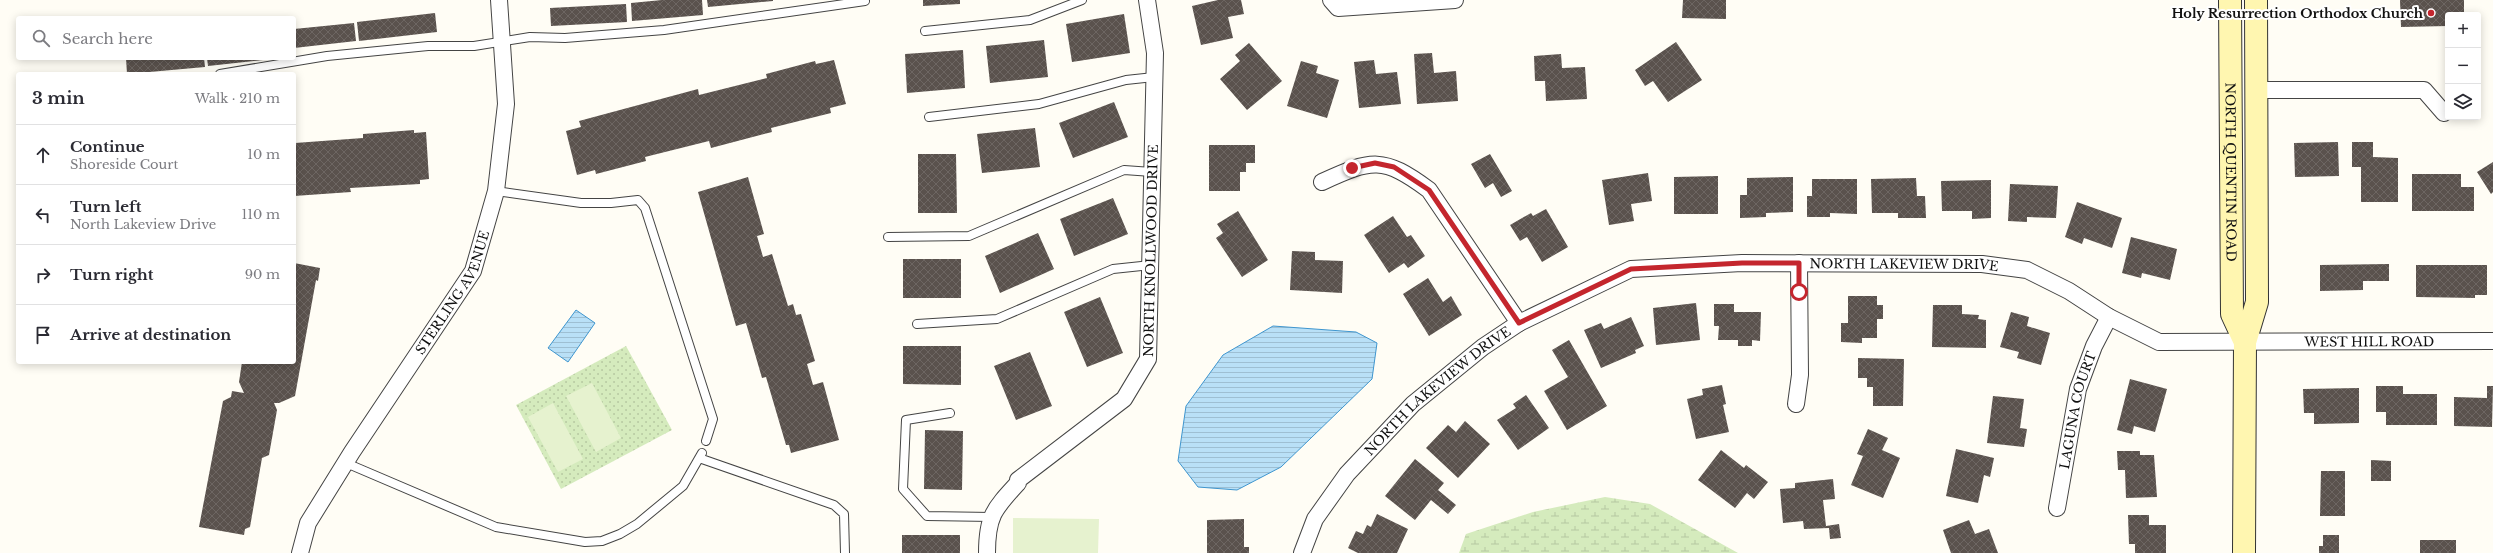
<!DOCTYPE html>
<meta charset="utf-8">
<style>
:root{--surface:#fff;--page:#f7f7f7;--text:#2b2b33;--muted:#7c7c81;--line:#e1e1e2}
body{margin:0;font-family:"Libre Baskerville",serif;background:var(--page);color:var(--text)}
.controls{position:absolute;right:12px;top:12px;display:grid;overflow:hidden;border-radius:4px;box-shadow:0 2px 10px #0003}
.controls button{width:36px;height:36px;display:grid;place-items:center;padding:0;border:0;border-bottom:1px solid var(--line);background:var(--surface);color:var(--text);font:20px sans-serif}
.stop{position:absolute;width:12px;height:12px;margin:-9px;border:3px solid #c4262e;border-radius:50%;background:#fff}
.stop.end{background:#c4262e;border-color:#fff;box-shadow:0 1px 4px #0008}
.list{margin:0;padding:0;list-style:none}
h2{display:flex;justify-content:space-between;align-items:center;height:52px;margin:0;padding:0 16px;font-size:17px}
h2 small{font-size:13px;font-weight:400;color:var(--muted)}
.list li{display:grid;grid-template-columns:26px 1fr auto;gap:12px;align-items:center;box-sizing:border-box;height:60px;padding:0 16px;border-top:1px solid var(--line)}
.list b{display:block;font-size:15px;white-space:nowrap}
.list p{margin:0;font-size:13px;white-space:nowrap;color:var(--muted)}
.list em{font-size:13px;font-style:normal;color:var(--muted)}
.icon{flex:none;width:22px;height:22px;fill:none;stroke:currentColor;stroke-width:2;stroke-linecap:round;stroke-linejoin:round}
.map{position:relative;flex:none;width:2493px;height:553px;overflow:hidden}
.search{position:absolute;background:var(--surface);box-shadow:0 2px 10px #0003;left:16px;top:16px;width:280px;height:44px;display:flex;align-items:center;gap:10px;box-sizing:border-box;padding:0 14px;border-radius:4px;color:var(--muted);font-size:15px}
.panel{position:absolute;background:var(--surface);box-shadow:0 2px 10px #0003;left:16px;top:72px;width:280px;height:292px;border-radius:4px}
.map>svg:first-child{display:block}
</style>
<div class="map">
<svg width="2493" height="553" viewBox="0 0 2493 553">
<defs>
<pattern id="green-dots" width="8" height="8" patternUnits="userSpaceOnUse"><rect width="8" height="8" fill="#d5ebbd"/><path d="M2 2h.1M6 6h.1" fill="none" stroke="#b6c8a1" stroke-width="1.8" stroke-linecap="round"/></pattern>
<pattern id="wetland-marsh" width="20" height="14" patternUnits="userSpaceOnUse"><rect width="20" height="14" fill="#d5ebbd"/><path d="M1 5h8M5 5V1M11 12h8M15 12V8" fill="none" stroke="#b6c8a1"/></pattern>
<pattern id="water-rules" width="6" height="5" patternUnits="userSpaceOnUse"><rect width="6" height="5" fill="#b9e0f7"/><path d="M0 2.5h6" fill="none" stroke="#9ebfd3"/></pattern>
<pattern id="building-cross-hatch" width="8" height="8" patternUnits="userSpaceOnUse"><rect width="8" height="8" fill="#5a524d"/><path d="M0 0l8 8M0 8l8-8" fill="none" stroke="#6d6662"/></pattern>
</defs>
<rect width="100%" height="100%" fill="#fffdf5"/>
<path fill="url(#green-dots)" d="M626 346 672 430 561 489 516 405Z"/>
<path fill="url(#wetland-marsh)" d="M1605 497 1650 504 1738 553H1459L1466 534 1533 512Z"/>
<path fill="#e6f2cf" d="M592 383 621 438 596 452 566 396Z
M553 403 583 459 558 472 528 417Z
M1013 518 1099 519 1098 553H1013Z"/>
<path fill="url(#water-rules)" stroke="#3f96cf" d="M576 310 595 323 568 362 548 348Z
M1273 326 1356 332 1377 343 1372 379 1281 467 1237 490 1198 487 1178 461 1186 406 1223 355Z"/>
<path fill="url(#building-cross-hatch)" d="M662 0H702L703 15 632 21 631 3Z
M707 0H773V1L708 7Z
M923 0H960V4L923 6Z
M1218 0H1241L1244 14 1228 17 1233 38 1201 45 1192 6Z
M1683 0H1726V19L1682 18Z
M2400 0H2464V12H2461V15H2448V26L2401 27Z
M626 4 627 22 551 26 550 8Z
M435 13 437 32 359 41 357 22Z
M1124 14 1130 53 1072 62 1066 24Z
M354 23 356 41 294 48V29Z
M1044 40 1048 77 990 83 986 46Z
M1676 42 1702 80 1668 102 1653 81 1645 86 1635 70Z
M1249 43 1282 81 1247 110 1220 79 1240 61 1235 55Z
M963 50 965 88 907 93 905 54Z
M1432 53 1434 73 1456 71 1458 101 1417 104 1414 54Z
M1561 54 1562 68 1585 67 1587 99 1546 101 1545 81H1535L1534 56Z
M126 58H204L205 67 127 74Z
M207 58H272V59L208 66Z
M834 60 846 104 830 108 831 113 771 128 772 132 711 148 709 141 645 157 646 161 596 174 595 170 577 175 566 131 581 127 579 121 698 89 699 95 767 78 766 74 815 61 816 64Z
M1374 60 1376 74 1397 72 1401 104 1359 108 1354 62Z
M1301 61 1318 66 1316 73 1339 80 1327 118 1287 106Z
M1114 102 1128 137 1073 158 1059 123Z
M1035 128 1040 167 982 173 977 134Z
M414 130V133L426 132 429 179 420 180V184L350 188 351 192 294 196 295 143 363 138V134Z
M2338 142 2339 176 2295 177 2294 143Z
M2352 142H2373V157L2398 158V202H2361V167H2352Z
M1209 145H1255V163H1246V172H1240V191H1209Z
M918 154H956L957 213H918Z
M1490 154 1512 191 1501 197 1493 183 1485 188 1471 164Z
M2493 162V192L2491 194 2477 172Z
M1648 173 1652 201 1631 204 1634 221 1609 225 1602 180Z
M2412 174H2461V187H2474V211H2412Z
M1718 176V214H1674V177Z
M748 177 764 234 757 236 763 257 772 254 788 306 793 304 796 315 801 314 815 361 807 364 813 385 823 382 839 440 791 453 789 445H786L766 377 762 378 746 323 736 326 698 192Z
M1793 177V212L1766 213V217L1740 218V195H1747V178Z
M1916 178 1917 196H1925L1926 218H1898V213H1872L1871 179Z
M1812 179H1857V214L1830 213V217H1807V196H1812Z
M1991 180V218L1972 219V211H1942L1941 181Z
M2010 184 2058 186 2056 218 2027 217V222L2008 221Z
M1113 198 1128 234 1074 256 1060 219Z
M2077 202 2122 218 2112 248 2084 238 2082 244 2065 237Z
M1546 209 1568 247 1542 262 1527 237 1520 241 1510 225 1531 213 1533 216Z
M1238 211 1268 260 1242 277 1216 238 1223 233 1217 224Z
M1393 216 1407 237 1411 235 1425 256 1408 268 1404 263 1389 273 1364 235Z
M1038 233 1054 269 1000 293 985 256Z
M2131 237 2177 249 2170 280 2142 273 2141 278 2122 273Z
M1292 251 1315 252V260L1343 261 1342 293 1290 290Z
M903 259H961V298H903Z
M294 263 320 268 318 281 316 280 295 396 279 403H274L277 410 269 455 262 458 250 527 245 529 244 535 199 527 223 401 231 397 232 391 244 393 239 382 242 362H294Z
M2389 264V281H2363V290L2320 291V265Z
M2416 265H2487V295H2475V298L2416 297Z
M1428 278 1443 302 1451 296 1462 315 1429 336 1403 294Z
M1848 296H1877V305H1883V319H1877V338H1862V343L1841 342V323H1848Z
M1100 297 1123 353 1087 367 1064 312Z
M1696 303 1700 340 1656 345 1653 308Z
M1714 304H1734V312H1761L1760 341 1752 340V346H1738V340H1718L1719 326H1714Z
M1933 305H1962V314L1979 315 1978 319 1986 320V348L1932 347Z
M2011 312 2029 317 2027 326 2050 333 2041 365 2017 358 2019 352 2000 347Z
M1631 317 1644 346 1635 350 1636 353 1601 368 1584 330 1601 323 1604 329Z
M1569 340 1607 406 1567 430 1544 391 1568 377 1552 350Z
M903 346H961V385L903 384Z
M1030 352 1052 406 1016 420 994 366Z
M1858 358 1904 359 1903 406H1873V387H1867V378H1858Z
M2130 379 2167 389 2155 432 2134 426 2132 434 2117 430Z
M1722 385 1726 404 1723 405 1729 432 1696 439 1687 399 1703 395 1702 389Z
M2376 386H2403V394H2437V425H2386V412H2376Z
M2487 386H2493L2492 427 2454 426V397L2487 398Z
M2359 388V423L2314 424V413H2304L2303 389Z
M1526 395 1549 428 1518 450 1497 420 1516 408 1513 404Z
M1993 396 2024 399 2020 428 2027 429 2024 447 1987 443Z
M1465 421 1490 444 1458 478 1426 448 1448 425 1456 432Z
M1868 429 1888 438 1882 450 1900 458 1883 498 1851 485 1863 456 1857 454Z
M925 430 963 431 962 490 924 489Z
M1956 449 1994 458 1990 477 1984 475 1978 503 1946 496Z
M1721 450 1744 468 1746 465 1768 482 1754 499 1747 493 1735 508 1698 480Z
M2117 451H2140V455H2154L2157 497 2126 498 2125 470H2118Z
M1415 459 1444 483 1438 490 1456 505 1448 514 1431 500 1415 520 1385 496Z
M2371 460 2391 461V481H2371Z
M2321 471H2345V516H2320Z
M1833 479 1835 499 1823 500 1826 526 1839 524 1841 538 1830 539 1829 528 1804 529 1803 521 1783 523 1780 489 1795 488V483Z
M1377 514 1408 529 1397 553H1358L1348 548 1356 531 1363 534 1367 525 1371 527Z
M2128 515H2149V525H2166V553H2135V544H2129Z
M1244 519V547H1249V553H1207V520Z
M1969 520 1975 534 1989 529 1998 553H1951L1943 530Z
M902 535H960V553H902Z
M2323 535H2339V553H2319V546H2323Z
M2420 540H2456V553H2420Z"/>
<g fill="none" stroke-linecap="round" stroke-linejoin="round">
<g stroke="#444" stroke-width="10">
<path id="service" d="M925 31 1030 20 1082 0
M220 74 327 56 428 46H474L530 37 565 38 664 30 865 1
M929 117 1039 104 1126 80 1154 77
M496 191 581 203H611L638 200 645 208 713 419 706 441
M888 237 969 236 1124 170 1152 172
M917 324 997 319 1113 269 1151 265
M950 413 906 420 903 489 927 516 992 517
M699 458 834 505 844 514 845 553
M346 463 496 527 585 542 602 541 620 534 637 524 683 486 702 453"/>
</g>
<g stroke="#444" stroke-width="18">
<g id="minor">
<path d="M1331 0 1338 8 1455 0"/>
<path d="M2257 90H2424L2444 113"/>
<path d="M1322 182C1372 159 1383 156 1429 190L1519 323"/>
<path d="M1796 404 1800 375 1799 263"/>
<path id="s1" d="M2057 508 2078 389 2094 346 2109 317"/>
<path id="s2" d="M300 553 308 523 352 452 473 271 496 191 506 104 499 0"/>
<path id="s3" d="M987 553C987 516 994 509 1018 483V480L1124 399 1148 359 1155 53 1147 0"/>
<path id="s4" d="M1302 553 1315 519 1347 474 1413 404 1483 347 1519 323 1631 269 1742 263 1982 264 2027 270 2069 291 2109 317 2159 342 2493 341"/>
</g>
</g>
<g stroke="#333" stroke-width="24">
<g id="secondary">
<path id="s5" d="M2230 0 2232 314 2245 342"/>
<path d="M2244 553 2245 342 2257 302 2256 0"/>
</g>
</g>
<use href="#service" stroke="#fff" stroke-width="8"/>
<use href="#minor" stroke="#fff" stroke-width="16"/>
<use href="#secondary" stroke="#fff6b0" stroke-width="22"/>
</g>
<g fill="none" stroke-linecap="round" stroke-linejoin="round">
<path stroke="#c4262e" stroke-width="5" d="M1352 168 1375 163 1394 167 1429 190 1519 323 1631 269 1742 263H1799V292"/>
</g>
<circle fill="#c4262e" stroke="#fff" stroke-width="1.5" cx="2431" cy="13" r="4"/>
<g text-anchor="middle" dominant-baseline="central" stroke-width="4" stroke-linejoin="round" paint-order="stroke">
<g font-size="13" font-weight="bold" fill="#111" stroke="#fff" text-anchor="end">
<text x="2423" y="13">Holy Resurrection Orthodox Church</text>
</g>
<g font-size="13" fill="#111" stroke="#fff">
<text stroke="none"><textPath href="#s5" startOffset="172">NORTH QUENTIN ROAD</textPath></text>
<text stroke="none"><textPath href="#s3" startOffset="371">NORTH KNOLLWOOD DRIVE</textPath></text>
<text stroke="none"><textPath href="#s4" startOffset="719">NORTH LAKEVIEW DRIVE</textPath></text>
<text stroke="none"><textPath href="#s2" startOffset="304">STERLING AVENUE</textPath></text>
<text stroke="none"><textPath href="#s4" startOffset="1203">WEST HILL ROAD</textPath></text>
<text stroke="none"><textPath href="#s4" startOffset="215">NORTH LAKEVIEW DRIVE</textPath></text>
<text stroke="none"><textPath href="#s1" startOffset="100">LAGUNA COURT</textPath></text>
</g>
</g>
</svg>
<div class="controls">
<button>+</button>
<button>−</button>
<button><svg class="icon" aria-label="layers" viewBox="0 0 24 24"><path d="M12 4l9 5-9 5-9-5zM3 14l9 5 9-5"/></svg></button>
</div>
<div class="stop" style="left:1799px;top:292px"></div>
<div class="stop end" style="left:1352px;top:168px"></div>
<div class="search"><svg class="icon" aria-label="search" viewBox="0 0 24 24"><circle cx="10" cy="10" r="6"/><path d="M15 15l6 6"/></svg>Search here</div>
<section class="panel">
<h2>3 min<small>Walk · 210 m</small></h2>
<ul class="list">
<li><svg class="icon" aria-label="ahead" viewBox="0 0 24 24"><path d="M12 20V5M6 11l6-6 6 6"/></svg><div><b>Continue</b><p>Shoreside Court</p></div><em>10 m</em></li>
<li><svg class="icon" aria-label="left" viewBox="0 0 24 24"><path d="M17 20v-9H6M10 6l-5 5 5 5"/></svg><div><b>Turn left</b><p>North Lakeview Drive</p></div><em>110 m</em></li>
<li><svg class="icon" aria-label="right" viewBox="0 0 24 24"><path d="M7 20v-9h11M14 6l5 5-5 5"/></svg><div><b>Turn right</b></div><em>90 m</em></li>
<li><svg class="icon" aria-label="arrive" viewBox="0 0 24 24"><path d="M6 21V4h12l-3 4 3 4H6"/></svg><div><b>Arrive at destination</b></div></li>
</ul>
</section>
</div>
